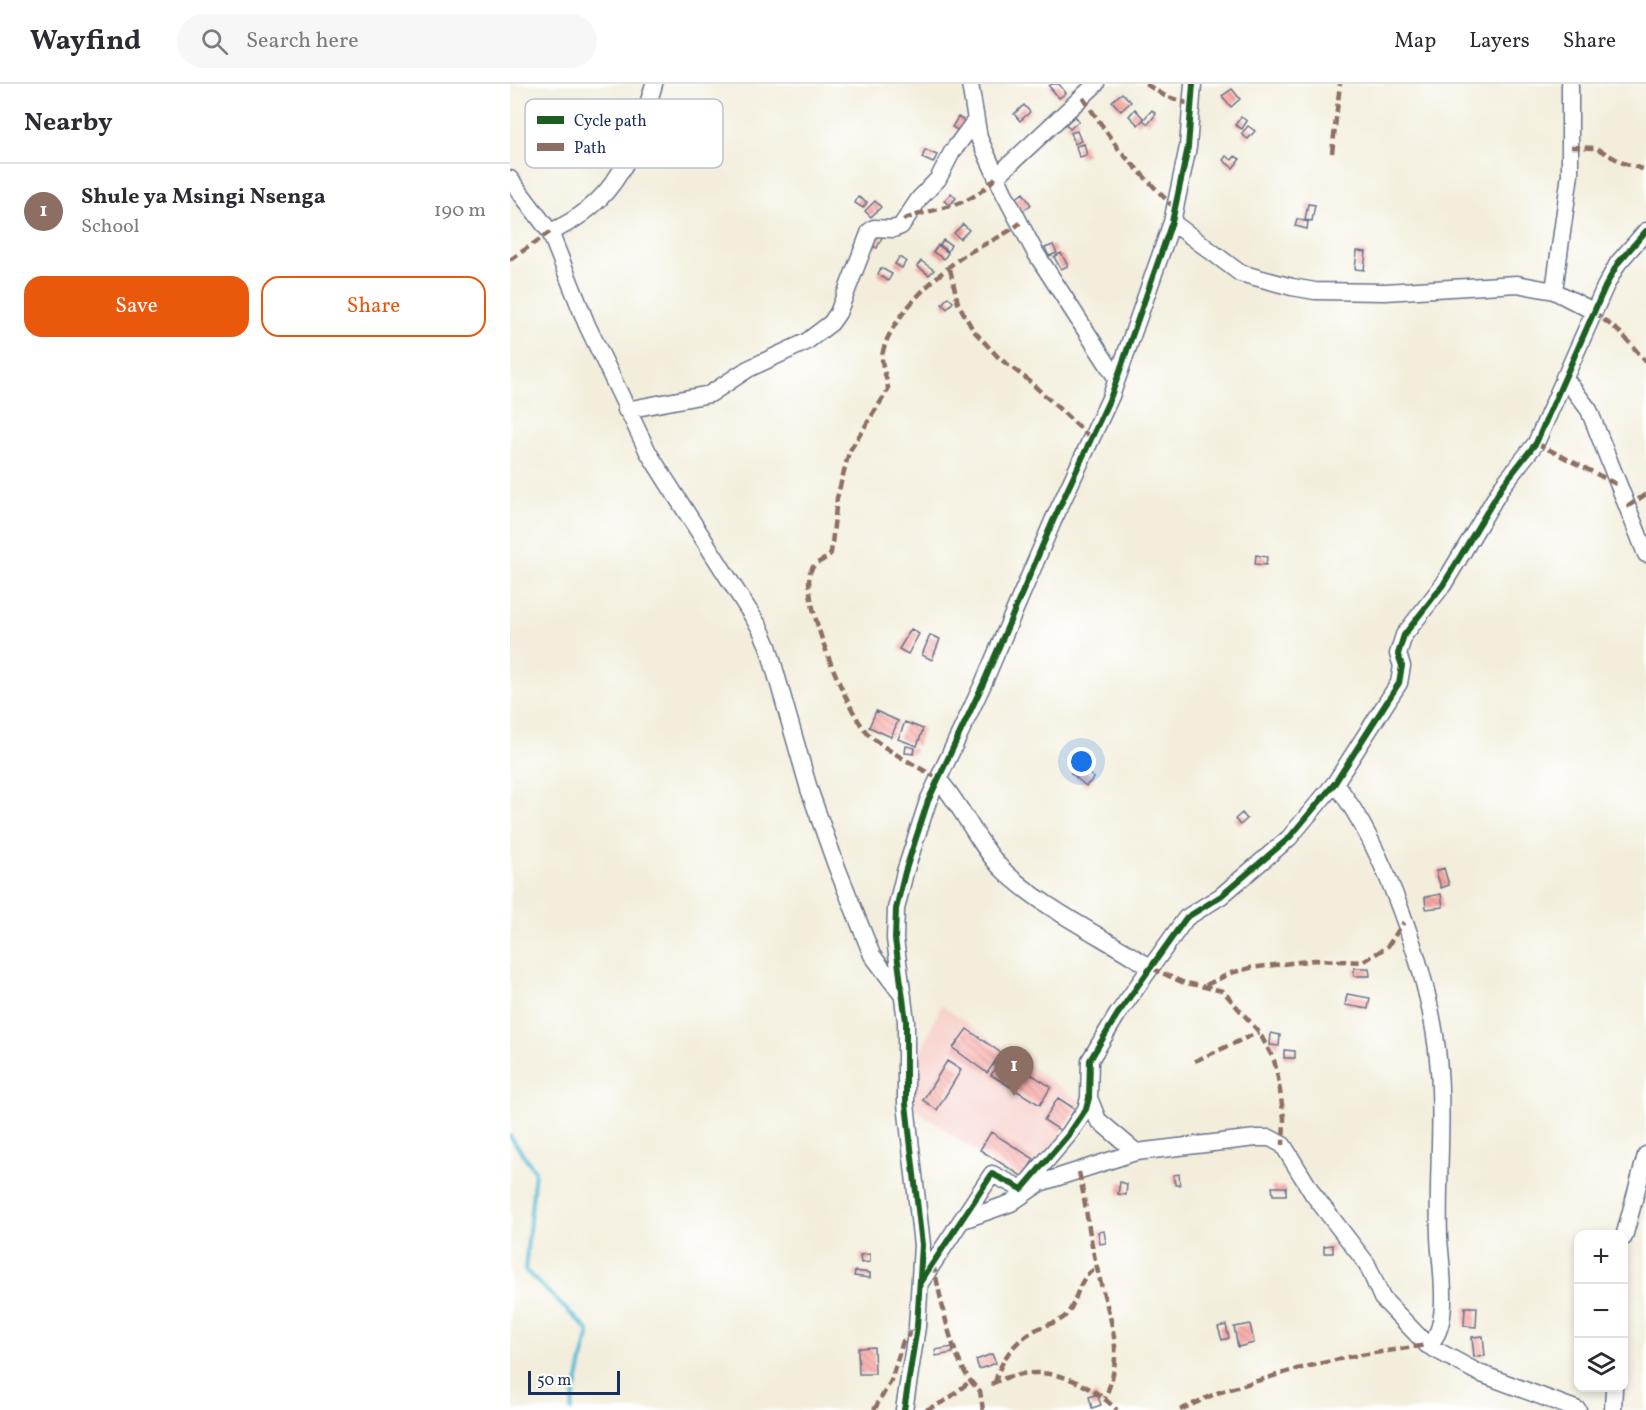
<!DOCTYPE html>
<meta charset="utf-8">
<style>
:root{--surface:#fff;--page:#f7f7f7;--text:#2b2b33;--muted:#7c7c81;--line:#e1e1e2;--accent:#ea580c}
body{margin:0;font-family:Vollkorn,serif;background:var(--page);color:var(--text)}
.controls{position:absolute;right:18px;bottom:18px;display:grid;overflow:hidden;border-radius:12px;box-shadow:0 3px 9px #0003}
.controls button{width:54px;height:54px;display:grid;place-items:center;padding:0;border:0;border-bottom:2px solid var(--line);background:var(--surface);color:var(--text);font:30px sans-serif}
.scale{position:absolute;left:18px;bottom:15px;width:92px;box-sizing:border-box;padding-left:6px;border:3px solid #1b2f5e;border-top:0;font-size:16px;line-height:21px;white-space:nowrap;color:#1b2f5e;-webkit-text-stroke:4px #fff;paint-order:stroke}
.you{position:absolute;left:572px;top:678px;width:21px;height:21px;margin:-15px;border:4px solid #fff;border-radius:50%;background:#1a73e8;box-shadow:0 0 0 9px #1a73e833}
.badge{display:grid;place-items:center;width:39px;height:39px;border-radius:50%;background:var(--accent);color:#fff;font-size:20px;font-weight:700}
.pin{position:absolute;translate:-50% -50px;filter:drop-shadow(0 2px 3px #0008)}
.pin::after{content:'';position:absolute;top:32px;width:21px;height:18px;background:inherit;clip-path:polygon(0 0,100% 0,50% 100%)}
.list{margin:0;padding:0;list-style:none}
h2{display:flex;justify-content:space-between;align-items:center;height:78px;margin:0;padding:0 24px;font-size:26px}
h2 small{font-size:20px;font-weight:400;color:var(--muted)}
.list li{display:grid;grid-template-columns:39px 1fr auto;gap:18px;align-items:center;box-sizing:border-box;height:96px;padding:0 24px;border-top:2px solid var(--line)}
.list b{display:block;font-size:22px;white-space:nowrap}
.list p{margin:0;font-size:20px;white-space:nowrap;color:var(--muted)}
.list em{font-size:20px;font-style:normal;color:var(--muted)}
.actions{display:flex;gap:12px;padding:18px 24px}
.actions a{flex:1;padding:14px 0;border:2px solid var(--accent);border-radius:18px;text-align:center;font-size:21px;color:var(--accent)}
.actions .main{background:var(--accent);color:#fff}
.icon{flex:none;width:33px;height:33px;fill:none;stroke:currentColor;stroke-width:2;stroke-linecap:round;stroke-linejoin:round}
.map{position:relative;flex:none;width:1136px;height:1326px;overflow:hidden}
header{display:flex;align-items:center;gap:36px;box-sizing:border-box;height:84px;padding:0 30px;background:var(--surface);border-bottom:2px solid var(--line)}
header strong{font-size:28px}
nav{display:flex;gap:33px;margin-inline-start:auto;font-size:21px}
.search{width:420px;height:54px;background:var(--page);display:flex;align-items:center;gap:15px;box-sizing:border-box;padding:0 21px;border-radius:33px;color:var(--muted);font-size:22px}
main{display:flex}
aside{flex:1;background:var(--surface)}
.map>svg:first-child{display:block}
</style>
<header>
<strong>Wayfind</strong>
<div class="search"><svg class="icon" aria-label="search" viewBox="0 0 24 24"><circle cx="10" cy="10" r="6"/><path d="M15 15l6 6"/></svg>Search here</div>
<nav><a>Map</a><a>Layers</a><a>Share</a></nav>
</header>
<main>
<aside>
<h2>Nearby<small></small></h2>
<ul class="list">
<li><span class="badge" style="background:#8d6e63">1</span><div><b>Shule ya Msingi Nsenga</b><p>School</p></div><em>190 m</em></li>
</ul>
<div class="actions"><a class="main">Save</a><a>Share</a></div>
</aside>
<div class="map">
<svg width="1136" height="1326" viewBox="0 0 1136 1326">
<defs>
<pattern id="building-back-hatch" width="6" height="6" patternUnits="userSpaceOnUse" patternTransform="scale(1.5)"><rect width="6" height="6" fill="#f9a7a3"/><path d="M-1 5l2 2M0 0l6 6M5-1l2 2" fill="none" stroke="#c98888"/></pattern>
</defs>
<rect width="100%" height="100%" fill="#fff"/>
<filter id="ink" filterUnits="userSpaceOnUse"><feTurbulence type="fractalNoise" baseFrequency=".0167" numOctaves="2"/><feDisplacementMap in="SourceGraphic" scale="12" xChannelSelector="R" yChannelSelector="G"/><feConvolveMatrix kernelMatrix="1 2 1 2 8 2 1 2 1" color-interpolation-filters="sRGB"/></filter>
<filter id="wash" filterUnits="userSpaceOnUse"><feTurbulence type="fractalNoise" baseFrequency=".008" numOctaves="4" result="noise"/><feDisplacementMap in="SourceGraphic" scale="24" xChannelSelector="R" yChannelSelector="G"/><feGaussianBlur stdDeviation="1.35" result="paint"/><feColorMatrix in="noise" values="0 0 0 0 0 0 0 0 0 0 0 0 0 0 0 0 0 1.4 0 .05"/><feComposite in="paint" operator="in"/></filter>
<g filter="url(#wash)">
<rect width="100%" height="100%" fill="#f3eedc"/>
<path fill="#f7d0cb" d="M431 921 573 1019 513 1102 388 1012 397 999Z"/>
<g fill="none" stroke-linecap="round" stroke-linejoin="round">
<path stroke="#58bbd6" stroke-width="4" d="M0 1052 25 1087 15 1186 79 1247 61 1326"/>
</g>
<g id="blocks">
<path fill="url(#building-back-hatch)" d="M542 0H549L556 9 549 14 539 2Z
M722 5 730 15 721 23 712 12Z
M612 9 621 18 611 27 602 17Z
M514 21 520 28 510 37 504 30Z
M625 25 634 35 628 41 619 32Z
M642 26 646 30 638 40 633 36Z
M565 32 569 37 560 45 556 40Z
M448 33 456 38 451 48 442 43Z
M731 33 737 37 732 45 725 41Z
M738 42 745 47 738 55 731 50Z
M567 47 571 57 565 60 561 49Z
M574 60 577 71 569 73 566 62Z
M415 66 427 71 423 79 412 74Z
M716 72 722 76 725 72 730 75 723 84 713 76Z
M441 109 446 114 440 121 434 117Z
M513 109 521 121 512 127 504 116Z
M348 113 357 118 353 124 345 119Z
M365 117 371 123 361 133 355 127Z
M798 120 805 121 802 137 795 136Z
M787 135 798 138 797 145 785 142Z
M453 140 459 146 450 155 444 149Z
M367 148 373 151 367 164 360 161Z
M433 156 441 161 438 167 430 161Z
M428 161 438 169 434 175 423 168Z
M543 161 547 169 539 172 535 164Z
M847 167 856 168 854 186 845 185Z
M551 169 558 182 551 185 544 173Z
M389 173 396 177 392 184 385 180Z
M411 177 424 186 419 191 407 182Z
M371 184 382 190 378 197 368 190Z
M438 213 443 218 437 225 432 220Z
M746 471 757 473 756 481 745 480Z
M401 545 409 550 398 570 389 565Z
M420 551 430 555 422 576 412 571Z
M366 627 388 637 381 653 359 643Z
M395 638 413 645 407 662 388 655Z
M396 662 405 664 404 670 395 669Z
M569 680 584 694 576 702 561 689Z
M732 729 737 735 730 741 725 735Z
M934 784 939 801 931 804 926 787Z
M931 810 933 823 916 825 915 813Z
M844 884H859L860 892H844Z
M837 910 860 914 858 925 835 921Z
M457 945 491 969 477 989 443 964Z
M761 949 770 951 769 962 760 961Z
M774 966 785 967V974H774Z
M493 972 541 1003 530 1021 481 991Z
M437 977 451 986 427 1026 413 1016Z
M548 1014 565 1025 551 1047 534 1036Z
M481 1048 524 1075 513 1093 470 1066Z
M669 1090 670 1101H665L663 1091Z
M610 1098 617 1100 616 1111 608 1110Z
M762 1103H776V1111H763Z
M594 1147 596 1159 590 1160 588 1148Z
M823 1161V1169H814V1162Z
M360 1170V1178L351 1179 350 1171Z
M345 1187 360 1189V1194L344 1192Z
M955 1223H967L966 1243 954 1242Z
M740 1240 744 1259 728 1263 724 1243Z
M716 1241 719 1254 712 1256 708 1243Z
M973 1252 975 1272 964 1273 962 1253Z
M364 1263 365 1290H349L348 1264Z
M442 1263 443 1269 426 1272 425 1266Z
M482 1270 486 1279 469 1285 466 1276Z
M587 1310 591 1321 582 1324 579 1313Z"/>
</g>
</g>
<g filter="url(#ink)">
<use href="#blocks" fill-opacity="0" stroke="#67728a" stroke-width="1.5"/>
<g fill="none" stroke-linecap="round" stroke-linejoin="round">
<g stroke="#67728a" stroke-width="19">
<path id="minor" d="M460 0 469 54 494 109 525 168 607 295
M486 93 586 0
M0 95 40 148 77 241 138 368 250 544 258 562 299 705 326 781 362 871 393 912
M662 138 730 189 782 203 805 207 875 208 1007 200 1044 207 1083 227
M40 148C108 119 125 66 144 0
M1044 207 1060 90V0
M1054 293 1079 326 1136 470
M116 326 200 310 238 285 296 258 321 239 328 229 360 147 364 144 383 145 391 142 409 115 428 95 442 68 465 37
M428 695C453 723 467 759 492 785 530 823 596 854 641 884
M825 699C875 764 920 892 928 975 934 1033 927 1094 929 1153 930 1180 943 1246 917 1261
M579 1014 588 1036 626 1068
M453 1136 501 1119 530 1099 626 1068 746 1054H760L773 1061 803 1110 857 1180 872 1214 917 1261 969 1289 1068 1326
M1114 1153 1136 1071
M412 1196 482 1090 512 1105 559 1050 576 1025 579 1014 580 976 607 931 666 848 676 834 711 812 779 754 825 699 889 599 892 582 888 570 894 551 933 501 993 401 1026 359 1095 203 1108 179 1136 147
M394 1326 407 1243 412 1161 396 1020V937L385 855 386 825 395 788 418 717 473 600 543 437 601 312 662 138 678 63 683 0
M1103 1326 1104 1304"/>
</g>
<use href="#minor" stroke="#fff" stroke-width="16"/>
<path stroke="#8d6e63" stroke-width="4.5" stroke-dasharray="9 4.5" stroke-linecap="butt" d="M636 0 655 12 680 20
M573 14 609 66 665 125
M1061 63 1086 64 1113 79 1136 86
M822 69 830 0
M393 136C432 120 456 127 486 93
M0 176 40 148
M440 185 448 219 463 246 489 274 517 295 582 355
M1083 227 1112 250 1136 278
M1026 359 1108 401
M1117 423 1136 410
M428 695C406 681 378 668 359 651 338 631 289 512 301 486 305 477 316 477 321 469L327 414 339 368 378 306C378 295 372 286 372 274 374 239 429 187 458 169 476 159 494 152 510 139
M641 884 672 898 713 907 749 948 764 976 768 994 774 1034 773 1061
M696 901 721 889 740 884 805 876 853 878 878 862 894 838
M685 977 749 948
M569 1088C576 1120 579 1152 587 1184 598 1233 617 1264 595 1314
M423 1180C432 1216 441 1283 470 1307L473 1326
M485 1299C491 1274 508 1252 532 1243 541 1239 551 1238 557 1230 569 1215 567 1193 587 1184
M481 1300C527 1277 572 1292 607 1326
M364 1326 381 1297 393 1257 407 1243
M416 1326 437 1316 459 1298
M670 1326 707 1309 787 1285 838 1273 917 1261"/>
<g stroke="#fff" stroke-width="10">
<path id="cycleway" d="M411 1197 482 1090 512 1105 559 1050 576 1025 579 1014 580 976 607 931 666 848 676 834 711 812 779 754 825 699 889 599 892 582 888 570 894 551 933 501 993 401 1026 359 1095 203 1108 179 1136 147
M394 1326 407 1243 412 1161 396 1020V937L385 855 386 825 395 788 418 717 473 600 543 437 601 312 662 138 678 63 683 0"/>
</g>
<use href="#cycleway" stroke="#1b5e20" stroke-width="6"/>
</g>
</g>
<rect x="15" y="15" width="198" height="69" rx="9" fill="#fff" stroke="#bbc1cf" stroke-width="1.5"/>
<rect x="27" y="32" width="27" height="8" fill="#1b5e20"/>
<rect x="27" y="59" width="27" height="8" fill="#8d6e63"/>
<g font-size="16" fill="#1b2f5e">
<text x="64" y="42">Cycle path</text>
<text x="64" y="69">Path</text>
</g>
</svg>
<div class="controls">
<button>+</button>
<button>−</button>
<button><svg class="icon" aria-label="layers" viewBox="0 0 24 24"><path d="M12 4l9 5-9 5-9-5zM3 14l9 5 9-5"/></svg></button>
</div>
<div class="scale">50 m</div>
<div class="you"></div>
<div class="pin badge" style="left:504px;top:1012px;background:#8d6e63">1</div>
</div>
</main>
